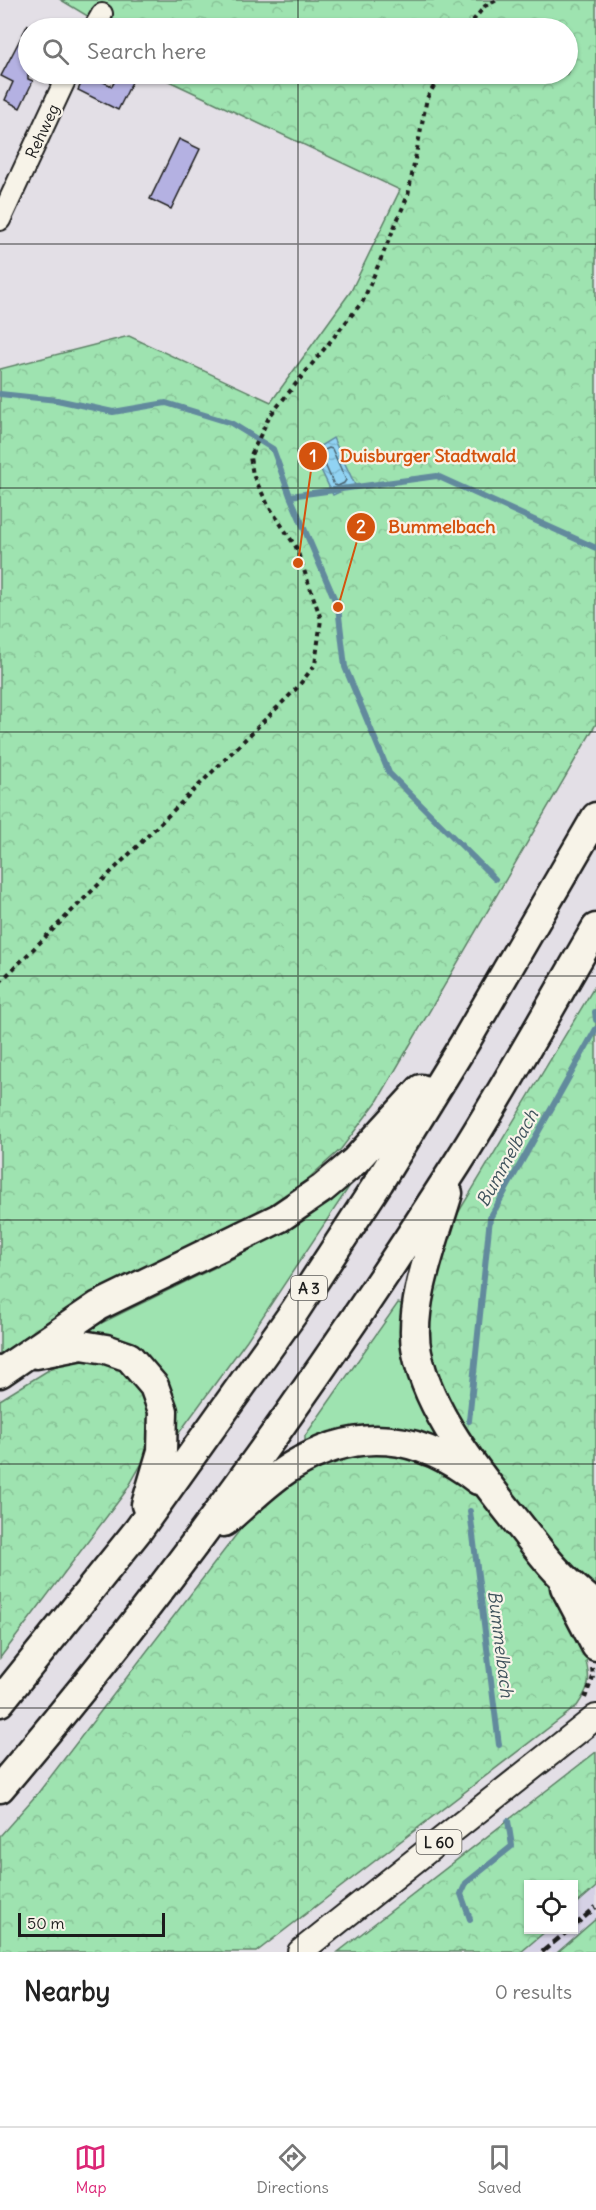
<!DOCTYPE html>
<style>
:root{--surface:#fff;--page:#f6f6f6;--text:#222;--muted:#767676;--line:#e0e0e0;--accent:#db2777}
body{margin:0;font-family:Delius,sans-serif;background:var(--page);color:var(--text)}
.controls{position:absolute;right:18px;bottom:18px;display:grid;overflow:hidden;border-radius:0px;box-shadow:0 2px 4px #0004}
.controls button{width:54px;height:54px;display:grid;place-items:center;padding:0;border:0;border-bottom:2px solid var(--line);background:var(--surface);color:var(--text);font:30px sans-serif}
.scale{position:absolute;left:18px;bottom:15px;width:147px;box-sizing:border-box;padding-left:6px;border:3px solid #1c1c1c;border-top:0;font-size:16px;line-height:21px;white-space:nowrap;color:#1c1c1c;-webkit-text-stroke:4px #f7f3e8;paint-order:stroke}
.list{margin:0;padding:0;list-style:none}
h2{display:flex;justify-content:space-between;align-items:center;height:78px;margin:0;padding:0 24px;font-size:26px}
h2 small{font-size:20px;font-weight:400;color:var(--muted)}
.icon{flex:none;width:33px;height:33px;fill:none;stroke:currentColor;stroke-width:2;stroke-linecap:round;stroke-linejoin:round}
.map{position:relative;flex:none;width:596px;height:1952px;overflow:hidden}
.search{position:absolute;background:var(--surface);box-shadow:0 2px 4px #0004;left:18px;right:18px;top:18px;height:66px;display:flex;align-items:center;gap:15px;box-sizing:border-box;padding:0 21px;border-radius:33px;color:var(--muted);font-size:22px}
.sheet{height:174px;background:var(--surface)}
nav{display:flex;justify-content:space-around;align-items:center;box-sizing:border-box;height:84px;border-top:2px solid var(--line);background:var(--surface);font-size:16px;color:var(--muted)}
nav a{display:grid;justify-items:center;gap:3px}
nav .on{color:var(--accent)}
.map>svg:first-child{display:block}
</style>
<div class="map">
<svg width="596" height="1952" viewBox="0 0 596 1952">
<defs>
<pattern id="forest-crowns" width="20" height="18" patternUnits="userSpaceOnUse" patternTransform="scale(1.5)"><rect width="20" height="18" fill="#9ee3b0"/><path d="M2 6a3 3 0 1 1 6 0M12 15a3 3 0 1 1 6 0" fill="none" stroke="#88c297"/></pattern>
<pattern id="water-waves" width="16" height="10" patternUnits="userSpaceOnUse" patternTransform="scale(1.5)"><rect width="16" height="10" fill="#91d3f3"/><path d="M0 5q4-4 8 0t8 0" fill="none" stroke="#7cb5d0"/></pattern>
</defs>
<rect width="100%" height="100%" fill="#e3dfe6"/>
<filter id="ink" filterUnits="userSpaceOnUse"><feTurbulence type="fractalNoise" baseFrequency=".0167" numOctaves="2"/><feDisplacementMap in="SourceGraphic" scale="12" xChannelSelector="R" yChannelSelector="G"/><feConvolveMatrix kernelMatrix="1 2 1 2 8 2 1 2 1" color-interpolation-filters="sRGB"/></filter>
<g filter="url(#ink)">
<path fill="#d5d1e5" d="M596 1887V1919L558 1952H521L547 1930H574V1906Z"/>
<path fill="#9ee3b0" stroke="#5d8066" stroke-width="1.5" d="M348 1182 351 1184 247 1340 176 1437 81 1333 230 1260 288 1229Z
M398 1303 402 1304 404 1308 444 1439 309 1445 305 1442V1436Z"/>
<path fill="url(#forest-crowns)" stroke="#5d8066" stroke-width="1.5" d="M61 0H596V724L378 1100 341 1149 290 1195 219 1238 0 1357V369L129 336 271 402 351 291 400 190 154 74H568V28H104L91 18Z
M596 984V1596L570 1568 463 1432 425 1349 432 1279 458 1213Z
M79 1358H102L122 1367 140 1387 151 1410 150 1449 126 1491 0 1658V1400L60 1363Z
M402 1448 483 1497 564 1606 593 1656 586 1661C591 1682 589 1688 577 1706L256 1952H0V1836L38 1793 266 1496 331 1454Z
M596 1752V1887L574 1906V1884H528V1930H547L521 1952H338Z
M596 1919V1952H558Z"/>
<path fill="url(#water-waves)" stroke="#628a9d" stroke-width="1.5" d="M333 438 355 485 333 495 312 451Z"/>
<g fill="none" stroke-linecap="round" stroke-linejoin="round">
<path stroke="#4b6572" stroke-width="1.5" d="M329 448 332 449 346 480 344 483 338 486 334 485 321 455V452Z"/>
<path stroke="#628a9d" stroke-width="6" d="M0 394 57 400 113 412 166 403 231 423 273 449 290 496 338 607 345 667 389 773 495 879
M290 496 437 476 596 548
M595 1012 596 1020
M469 1421 490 1218 596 1029
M470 1511 499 1745
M470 1919 461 1894 466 1883 512 1846 508 1821"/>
</g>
<path fill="#b4b1e2" stroke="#1c1c1c" stroke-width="1.5" d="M28 24V79L33 81 20 108 5 100 13 82 1 76Z
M86 74 112 86 119 74H136L118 110 78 90Z
M179 139 200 149 171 209 150 199Z"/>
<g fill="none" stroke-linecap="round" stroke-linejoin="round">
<g stroke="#1c1c1c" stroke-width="24">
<path id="minor" d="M94 28 102 14
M0 220 68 74"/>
</g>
<g stroke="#1c1c1c" stroke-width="28">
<path id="major" d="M300 1952 596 1717"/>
</g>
<g stroke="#1c1c1c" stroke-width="33">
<path id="highway" d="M448 1193C435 1237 407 1308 417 1353 430 1416 482 1478 521 1527 533 1542 545 1559 559 1573 570 1585 583 1595 596 1606
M36 1354 82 1345 106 1349 129 1357 154 1386 163 1411 162 1451 146 1505
M0 1373 98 1306 279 1218 323 1188 355 1161 421 1089
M224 1522C246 1504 267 1481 292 1466 358 1426 418 1433 478 1480
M565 1587 596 1646
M0 1702 139 1529 294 1312 379 1182 467 1039 596 817
M0 1788C167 1592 318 1381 457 1164 506 1087 550 1007 596 928"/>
</g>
<path stroke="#1c1c1c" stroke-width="4" stroke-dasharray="4.5 4.5" stroke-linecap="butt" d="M467 28 485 6 497 0
M0 982 296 689 315 665 321 619 296 547 268 505 253 475 250 457 269 417 363 301 408 195 427 98 441 74
M585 1698 593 1677 592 1668"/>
<use href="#minor" stroke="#f7f3e8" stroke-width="20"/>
<use href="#major" stroke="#f7f3e8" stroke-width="24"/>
<use href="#highway" stroke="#f7f3e8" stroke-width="28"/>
<path stroke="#1c1c1c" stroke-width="4.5" stroke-dasharray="9 4.5" stroke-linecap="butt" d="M574 1926 596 1907
M542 1952 569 1930"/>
</g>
</g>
<path fill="none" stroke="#1c1c1c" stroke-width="1.5" stroke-opacity="0.55" d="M298 0V28M298 74V1952M0 244H596M0 488H596M0 732H596M0 976H596M0 1220H596M0 1464H596M0 1708H596"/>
<g text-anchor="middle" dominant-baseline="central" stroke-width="4.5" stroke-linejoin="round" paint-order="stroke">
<g fill="#f7f3e8" stroke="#5e5c59" stroke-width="1.5">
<rect x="291" y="1276" width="36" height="24" rx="4.5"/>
<rect x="416.5" y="1830" width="45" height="24" rx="4.5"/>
</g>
<g font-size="15" font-weight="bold" fill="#1c1c1c">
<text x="309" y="1288">A 3</text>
<text x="439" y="1842">L 60</text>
</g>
<g font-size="16" fill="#1c1c1c" stroke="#f7f3e8">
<text transform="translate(42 131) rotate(-65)">Rehweg</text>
</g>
<g font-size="18" font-style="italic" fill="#3f535c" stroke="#f7f3e8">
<text transform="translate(507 1158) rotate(-61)">Bummelbach</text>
<text transform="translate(501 1644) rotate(83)">Bummelbach</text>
</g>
</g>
<path fill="none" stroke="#d4530e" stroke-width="2" d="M298 563L313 456M338 607L361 527"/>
<g fill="#d4530e" stroke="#f7f3e8" stroke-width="2">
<circle cx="298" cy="563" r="6"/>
<circle cx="338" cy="607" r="6"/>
<circle cx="313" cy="456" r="15"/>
<circle cx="361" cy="527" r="15"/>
</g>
<g font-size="18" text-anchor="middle" font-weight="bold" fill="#fff">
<text x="313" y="462">1</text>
<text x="361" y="533">2</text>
</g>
<g font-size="18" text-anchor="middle" font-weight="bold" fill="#d4530e" stroke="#f7f3e8" stroke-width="4.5" stroke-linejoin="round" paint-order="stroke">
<text x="428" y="462">Duisburger Stadtwald</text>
<text x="442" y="533">Bummelbach</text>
</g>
</svg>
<div class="controls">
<button><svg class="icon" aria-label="locate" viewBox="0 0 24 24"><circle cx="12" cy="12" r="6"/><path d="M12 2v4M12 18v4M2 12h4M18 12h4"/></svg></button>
</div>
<div class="scale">50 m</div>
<div class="search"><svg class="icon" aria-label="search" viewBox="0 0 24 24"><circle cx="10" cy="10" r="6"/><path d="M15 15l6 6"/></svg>Search here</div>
</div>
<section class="sheet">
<h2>Nearby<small>0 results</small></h2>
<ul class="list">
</ul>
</section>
<nav>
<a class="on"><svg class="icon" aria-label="map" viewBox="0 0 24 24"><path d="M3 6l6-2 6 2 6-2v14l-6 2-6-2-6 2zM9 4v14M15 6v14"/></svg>Map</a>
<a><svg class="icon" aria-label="directions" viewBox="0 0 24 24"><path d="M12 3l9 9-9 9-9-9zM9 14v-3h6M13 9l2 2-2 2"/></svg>Directions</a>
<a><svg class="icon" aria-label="saved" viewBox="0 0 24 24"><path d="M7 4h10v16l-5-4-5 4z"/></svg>Saved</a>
</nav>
